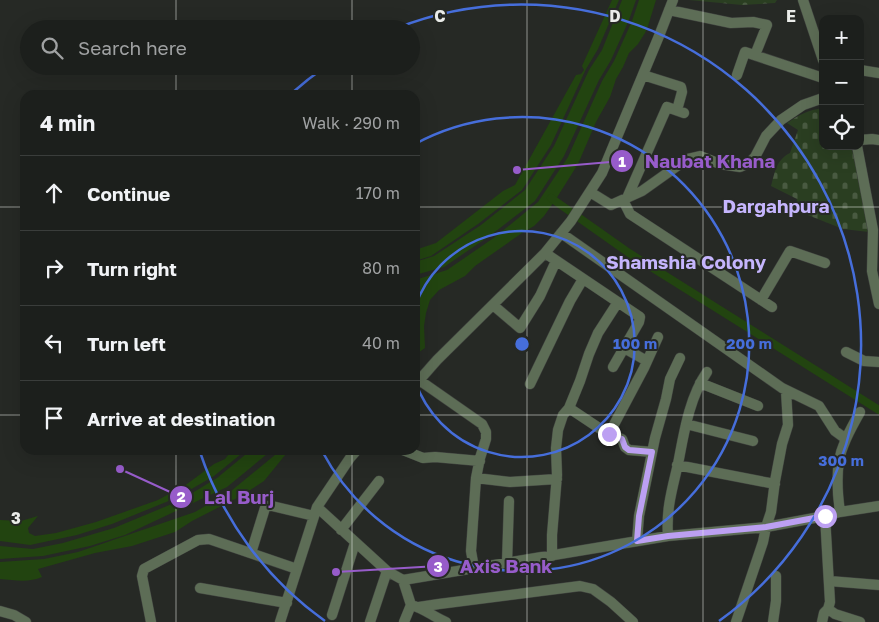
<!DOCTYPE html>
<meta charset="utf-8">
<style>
:root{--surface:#1c1f1c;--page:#292c29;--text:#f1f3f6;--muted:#a0a2a3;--line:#3a3d3b}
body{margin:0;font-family:"Golos Text",sans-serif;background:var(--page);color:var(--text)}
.controls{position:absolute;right:15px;top:15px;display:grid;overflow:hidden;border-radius:10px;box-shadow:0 5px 20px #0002}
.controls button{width:45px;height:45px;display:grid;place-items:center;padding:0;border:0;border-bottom:1px solid var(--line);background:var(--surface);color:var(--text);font:25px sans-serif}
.stop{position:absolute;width:15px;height:15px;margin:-11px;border:4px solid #bca0f2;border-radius:50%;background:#fff}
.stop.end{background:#bca0f2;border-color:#fff;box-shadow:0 1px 5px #0008}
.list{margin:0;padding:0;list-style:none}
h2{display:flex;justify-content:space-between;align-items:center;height:65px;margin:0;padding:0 20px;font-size:21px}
h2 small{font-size:16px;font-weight:400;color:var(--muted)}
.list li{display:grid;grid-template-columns:32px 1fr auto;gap:15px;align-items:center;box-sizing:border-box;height:75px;padding:0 20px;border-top:1px solid var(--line)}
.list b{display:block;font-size:19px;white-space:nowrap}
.list em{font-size:16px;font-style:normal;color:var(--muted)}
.icon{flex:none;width:28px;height:28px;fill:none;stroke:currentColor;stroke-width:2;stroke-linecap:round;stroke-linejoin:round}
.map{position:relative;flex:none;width:879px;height:622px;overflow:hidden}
.search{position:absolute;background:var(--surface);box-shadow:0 5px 20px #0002;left:20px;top:20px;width:400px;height:55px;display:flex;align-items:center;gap:12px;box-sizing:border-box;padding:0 18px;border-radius:28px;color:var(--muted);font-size:19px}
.panel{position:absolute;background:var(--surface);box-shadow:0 5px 20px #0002;left:20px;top:90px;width:400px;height:365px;border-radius:15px}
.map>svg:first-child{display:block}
</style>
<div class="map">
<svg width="879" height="622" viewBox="0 0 879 622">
<defs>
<pattern id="cemetery-stones" width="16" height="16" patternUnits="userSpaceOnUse" patternTransform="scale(1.25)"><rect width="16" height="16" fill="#2a3e21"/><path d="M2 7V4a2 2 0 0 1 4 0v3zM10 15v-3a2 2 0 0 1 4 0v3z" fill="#495a41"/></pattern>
</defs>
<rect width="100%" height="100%" fill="#262925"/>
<path fill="url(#cemetery-stones)" d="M689 0H777L775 3 742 5Z
M823 108V146H851L858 168 869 232 843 229 795 210 797 199 771 186C775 172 776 160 790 153L798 130 787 123C799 115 808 110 823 108Z"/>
<path fill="#224410" d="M612 0H619L598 49 586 69 551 145 522 190 478 224 431 256 415 261V250L436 243 503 191 515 185 576 75 581 74 584 70 582 66Z
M622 0H636L629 20 611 60 599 80 564 156 535 201 491 235 444 267 415 275V262L434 256 481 225 525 190 554 146 589 70 602 50Z
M639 0H656L648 26 645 33 638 44 629 53 623 67 616 79 610 97 596 122 578 164 556 199 544 216 534 226 522 233 475 266 465 276 439 290 430 300 426 313 424 326 425 348 415 355V280L447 270 495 237 538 202 568 157 602 81 614 61 632 21Z
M232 450H246L214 476 176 498 112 524 77 535 30 545 0 541V520L21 521 38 516 28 528 29 533 35 536 56 533 96 522 158 500 187 484 214 464 225 459Z
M251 450H272L227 487 125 535 90 546 43 556 0 559V546L33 549 63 543 114 528 179 501 217 478Z
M281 450H306L286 454 264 481 241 496 192 521 175 532 132 546 95 553 38 569 42 577C29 583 14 580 0 579V562L44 559 78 552 195 512 231 491Z"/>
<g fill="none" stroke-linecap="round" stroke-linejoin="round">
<path stroke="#224410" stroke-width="8" d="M551 198 629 253 879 410"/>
<g stroke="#414440" stroke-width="11">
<path id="minor" d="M803 0 823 60
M669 10 731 23 753 22 767 25 755 55
M860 70 879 73
M643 75 681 87 682 92 677 110
M737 75 745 52 823 78
M860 140 872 139 879 140
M857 146 873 230 872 271 879 304
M590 192 611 205 642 191 687 159 700 156 720 164 740 167 749 163 755 157 766 136 781 120 803 105 823 98
M627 198 667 107 684 113
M623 200 630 214 772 307
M561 233 782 388 819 406 835 431 846 439
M545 253 640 317 639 322 613 367
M761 300 790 251 825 263
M493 305 520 328 540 296 556 261
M624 348 647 361
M846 352 864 361 879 362
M419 380 482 424 486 432V439L480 458 476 478 471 551 474 568
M700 383 758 406
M530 384 570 301 583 279
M415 385 437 360 545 253 571 221 602 173 659 36 673 0
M569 408 605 432 622 439 625 447 629 450 652 452
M686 424 753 441
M609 434 644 368 658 337
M403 450 423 458 435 457 480 461
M677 465 775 484
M476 478 510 482 557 479
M317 507 387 571 403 580 668 536 766 527 825 516 840 512 879 506
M840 512C837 491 835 464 844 444 848 433 854 423 860 412
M341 530 379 481
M668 536C666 509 672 490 678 464 684 433 689 398 707 372
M637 541 639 516 655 438 666 399 670 379 680 358
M251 553 265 508 267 506H272L314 516
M552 556V535L557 475 556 448 558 430 563 415 569 408 580 381 589 354 598 333 618 302
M507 563 509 501
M403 580 411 605C423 608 434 617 446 622
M829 581 879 585
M200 588 287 603
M419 607 439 604 580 586 593 589 611 602 633 622
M828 609 835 614 860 622
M0 611 14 615 26 622
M332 615 355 543
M151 622 142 576 144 569 198 540 209 539 215 541 297 569
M280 622 317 507 350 458 357 450
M370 622 387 571
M404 622 411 605
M736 622 763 542 766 527 771 512 775 481 782 444 788 425 786 391
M773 622 776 601V576
M822 622 824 613 828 609 830 602 825 516"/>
</g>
<use href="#minor" stroke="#5d6d56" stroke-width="10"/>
</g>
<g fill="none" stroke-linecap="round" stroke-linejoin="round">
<path stroke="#bca0f2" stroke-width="6" d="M609 434 622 439 625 447 629 450 652 452 639 516 637 541 668 536 766 527 825 516"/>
</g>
<path fill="none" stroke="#eaece9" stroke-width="1" stroke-opacity="0.55" d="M176 0V29M352 0V29M527 0V622M703 0V622M176 66V95M352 66V95M0 207H25M415 207H879M0 415H25M415 415H879M176 450V622M352 450V622"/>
<g fill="none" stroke="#466edb" stroke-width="2.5">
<path d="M415 307A113 113 0 1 1 415 381"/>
<path d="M415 144A227 227 0 1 1 322 451"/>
<path d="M325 621A340 340 0 0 1 200 452M292 93A340 340 0 0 1 325 67M397 28A340 340 0 0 1 719 621"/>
</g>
<g text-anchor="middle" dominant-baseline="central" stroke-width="4" stroke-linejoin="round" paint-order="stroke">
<g font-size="19" font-weight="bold" fill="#c5b5fd" stroke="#262925">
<text x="776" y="205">Dargahpura</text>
<text x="686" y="261">Shamshia Colony</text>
</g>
</g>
<g font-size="16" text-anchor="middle" font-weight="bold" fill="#eaece9" stroke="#262925" stroke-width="4" stroke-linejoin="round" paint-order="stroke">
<text x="440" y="22">C</text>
<text x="615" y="22">D</text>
<text x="791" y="22">E</text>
<text x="16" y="524">3</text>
</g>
<circle cx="522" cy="344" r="8" fill="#466edb" stroke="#262925" stroke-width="2.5"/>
<g font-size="15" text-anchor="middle" font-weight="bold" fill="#466edb" stroke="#262925" stroke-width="4" stroke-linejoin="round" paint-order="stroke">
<text x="635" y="349">100 m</text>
<text x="749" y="349">200 m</text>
<text x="841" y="466">300 m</text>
</g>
<path fill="none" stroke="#975cca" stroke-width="2" d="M517 170L622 161M120 469L181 497M336 572L438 566"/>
<g fill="#975cca" stroke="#262925" stroke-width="2">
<circle cx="517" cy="170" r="5"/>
<circle cx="120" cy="469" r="5"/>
<circle cx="336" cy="572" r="5"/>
<circle cx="622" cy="161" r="12"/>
<circle cx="181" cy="497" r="12"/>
<circle cx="438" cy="566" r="12"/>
</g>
<g font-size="15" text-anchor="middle" font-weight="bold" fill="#fff">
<text x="622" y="167">1</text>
<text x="181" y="502">2</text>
<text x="438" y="572">3</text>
</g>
<g font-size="19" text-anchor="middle" font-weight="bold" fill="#975cca" stroke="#262925" stroke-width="4" stroke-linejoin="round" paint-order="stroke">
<text x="710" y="168">Naubat Khana</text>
<text x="239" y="504">Lal Burj</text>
<text x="506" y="573">Axis Bank</text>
</g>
</svg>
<div class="controls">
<button>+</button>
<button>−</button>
<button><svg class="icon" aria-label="locate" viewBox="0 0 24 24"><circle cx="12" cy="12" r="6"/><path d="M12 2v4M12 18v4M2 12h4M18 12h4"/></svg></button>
</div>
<div class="stop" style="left:825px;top:516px"></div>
<div class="stop end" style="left:609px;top:434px"></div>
<div class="search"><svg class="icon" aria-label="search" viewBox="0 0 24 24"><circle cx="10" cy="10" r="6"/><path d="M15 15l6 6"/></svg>Search here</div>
<section class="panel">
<h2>4 min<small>Walk · 290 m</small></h2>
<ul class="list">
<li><svg class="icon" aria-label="ahead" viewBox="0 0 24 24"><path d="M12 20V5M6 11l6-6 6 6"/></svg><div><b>Continue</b></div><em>170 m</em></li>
<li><svg class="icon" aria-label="right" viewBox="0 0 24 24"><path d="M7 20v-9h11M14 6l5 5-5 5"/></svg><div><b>Turn right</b></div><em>80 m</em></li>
<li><svg class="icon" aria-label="left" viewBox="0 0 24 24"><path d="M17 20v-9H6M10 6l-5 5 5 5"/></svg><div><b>Turn left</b></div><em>40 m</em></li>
<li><svg class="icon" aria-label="arrive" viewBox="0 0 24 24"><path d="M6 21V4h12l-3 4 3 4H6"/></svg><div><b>Arrive at destination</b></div></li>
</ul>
</section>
</div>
